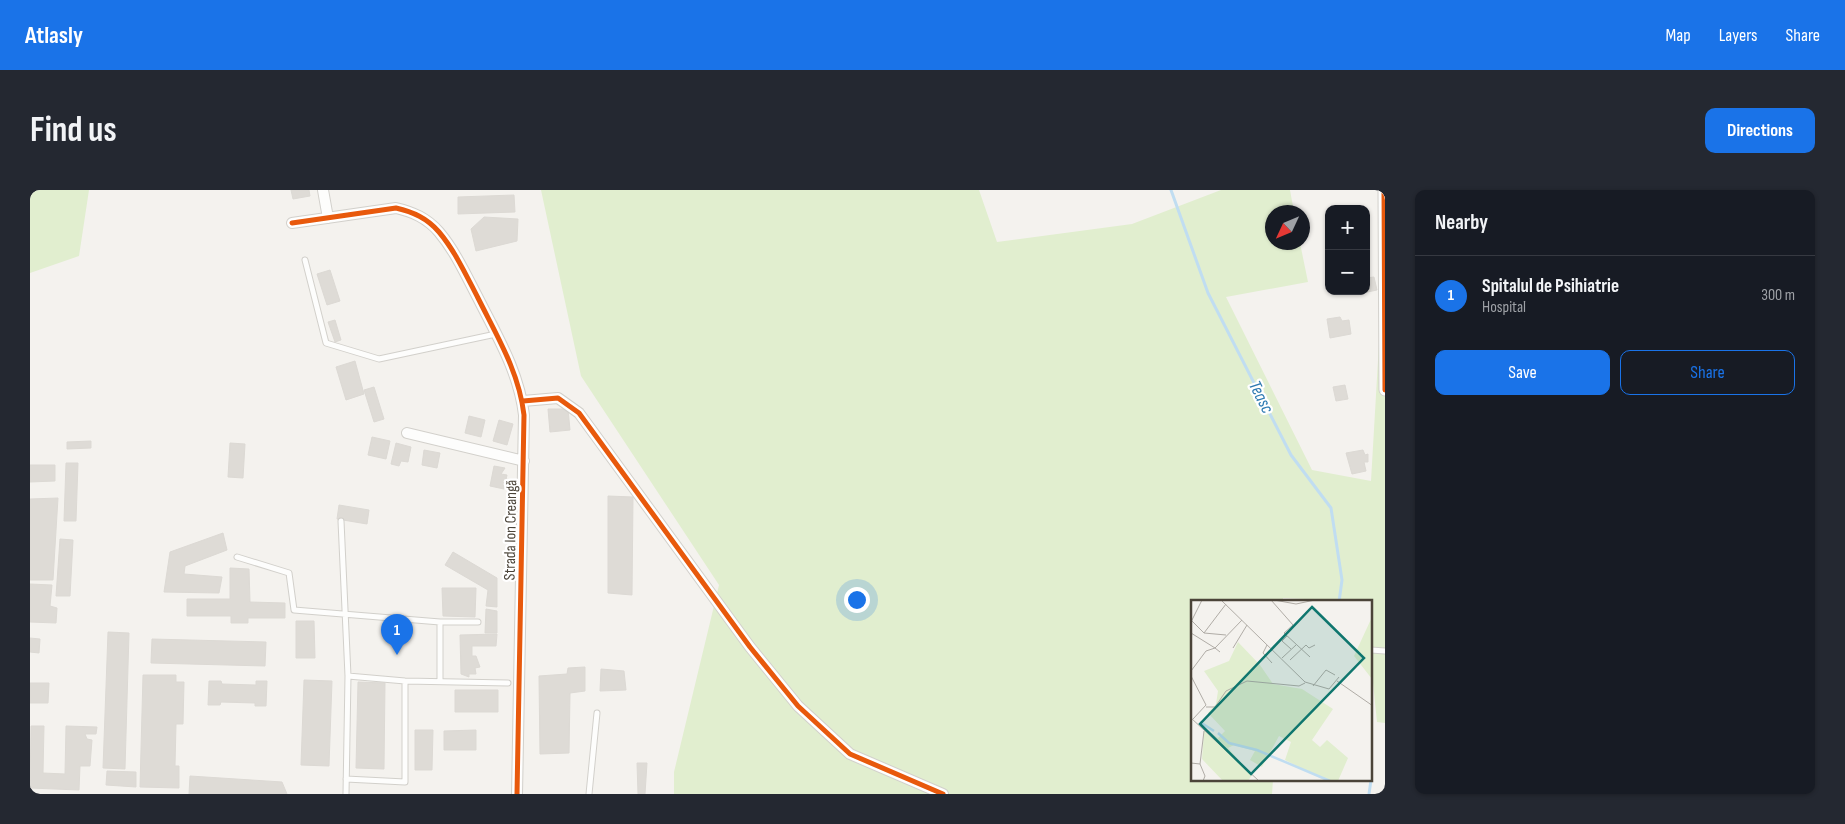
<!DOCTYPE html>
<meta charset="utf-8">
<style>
:root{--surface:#171b24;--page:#242831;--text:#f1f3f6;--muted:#9ea1a6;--line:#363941;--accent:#1a73e8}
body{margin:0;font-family:"Sofia Sans Condensed",sans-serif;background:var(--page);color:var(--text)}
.controls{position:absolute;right:15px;top:15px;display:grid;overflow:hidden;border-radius:10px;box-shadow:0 1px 4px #0004}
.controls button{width:45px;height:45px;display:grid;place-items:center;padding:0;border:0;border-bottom:1px solid var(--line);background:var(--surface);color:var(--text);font:25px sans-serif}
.compass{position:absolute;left:1235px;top:15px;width:45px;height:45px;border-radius:50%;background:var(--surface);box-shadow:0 1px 4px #0004;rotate:226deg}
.you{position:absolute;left:826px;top:409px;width:18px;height:18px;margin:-12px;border:4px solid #fff;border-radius:50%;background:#1a73e8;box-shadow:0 0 0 8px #1a73e833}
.badge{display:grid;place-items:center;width:32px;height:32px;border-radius:50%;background:var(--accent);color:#fff;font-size:16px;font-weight:700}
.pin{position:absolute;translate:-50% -41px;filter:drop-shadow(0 1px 2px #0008)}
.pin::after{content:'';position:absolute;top:26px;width:18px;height:15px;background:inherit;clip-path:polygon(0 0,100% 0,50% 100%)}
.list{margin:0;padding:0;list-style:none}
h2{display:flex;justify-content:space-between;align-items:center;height:65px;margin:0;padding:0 20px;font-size:21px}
h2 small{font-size:16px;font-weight:400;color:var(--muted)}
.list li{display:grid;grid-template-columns:32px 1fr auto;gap:15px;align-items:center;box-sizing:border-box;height:80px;padding:0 20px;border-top:1px solid var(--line)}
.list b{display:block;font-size:19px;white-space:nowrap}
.list p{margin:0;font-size:16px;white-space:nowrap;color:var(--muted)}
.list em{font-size:16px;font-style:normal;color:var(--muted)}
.actions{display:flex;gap:10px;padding:15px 20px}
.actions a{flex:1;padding:11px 0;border:1px solid var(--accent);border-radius:10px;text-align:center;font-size:18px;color:var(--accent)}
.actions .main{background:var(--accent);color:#fff}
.map{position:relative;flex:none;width:1355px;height:604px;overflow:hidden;border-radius:10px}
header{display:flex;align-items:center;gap:30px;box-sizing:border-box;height:70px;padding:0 25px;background:var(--accent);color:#fff}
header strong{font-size:24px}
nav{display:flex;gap:28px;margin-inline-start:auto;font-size:18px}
.intro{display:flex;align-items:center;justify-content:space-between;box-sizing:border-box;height:120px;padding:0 30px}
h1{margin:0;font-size:35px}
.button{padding:12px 22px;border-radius:10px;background:var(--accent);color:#fff;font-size:18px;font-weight:700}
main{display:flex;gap:30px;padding:0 30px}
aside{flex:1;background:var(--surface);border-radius:10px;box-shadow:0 1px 4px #0004}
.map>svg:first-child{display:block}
</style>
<header>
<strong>Atlasly</strong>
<nav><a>Map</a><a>Layers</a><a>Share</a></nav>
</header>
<div class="intro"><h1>Find us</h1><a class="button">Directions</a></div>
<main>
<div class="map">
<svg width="1355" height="604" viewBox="0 0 1355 604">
<rect width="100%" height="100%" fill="#f4f2ee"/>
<path fill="#e1eecf" d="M0 0H59L49 66 0 83Z
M511 0H949L967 52 1102 34 1191 0H1260L1264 22H1242V52L1270 53 1278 92 1196 107 1282 280 1341 291 1355 50V533L1347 532 1341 473V412L1253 408V412H1162V590H1243L1242 604H644V582L689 395 551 186Z"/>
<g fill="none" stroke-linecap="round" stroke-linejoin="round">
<path stroke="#c0ddf1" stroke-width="3" d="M1141 0 1178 103 1261 265 1301 318 1312 390 1309 412
M1341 572V589
M1339 604 1341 590"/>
</g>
<path fill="#dedbd6" stroke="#dcd9d4" d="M261 0H279L280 6 263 9Z
M484 5 485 22 428 24V7Z
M454 27 488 29 487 51 446 61 441 39Z
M300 80 310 111 297 115 287 84Z
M1344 87 1347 100 1328 104V101H1336V88Z
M1310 127 1312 131 1319 130 1321 144 1300 148 1297 129Z
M305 130 311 150 305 152 298 132Z
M325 171 334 204 316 210 306 177Z
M1315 195 1318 209 1306 211 1303 197Z
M344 197 354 229 344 232 334 200Z
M518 219H538L540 240 520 242Z
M439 226 455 230 451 247 435 243Z
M469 230 483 234 477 255 463 251Z
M342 247 360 251 356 269 338 265Z
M61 251V258L37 259V252Z
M200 253 215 254 213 288 198 287Z
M366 253 381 257 378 272 371 271 369 276 361 274Z
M394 260 410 263 407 278 392 275Z
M1333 260 1335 265 1338 264V272H1334L1336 281 1322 284 1316 263Z
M36 273H48L46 331H34Z
M0 275H25V291L0 292Z
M464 276 475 278 471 284 477 285 474 299 460 296Z
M578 306 603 307 602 405 578 403Z
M28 308 23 390H0V309Z
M309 315 339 320 337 334 307 329Z
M193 343 197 360 155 376 154 384 192 387 189 403 134 402 140 362Z
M30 349 43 350 40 406H26Z
M423 362 467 388V417L456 416 458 400 415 375Z
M200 378 219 379 220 412 255 413V428H218V433H201V426H157V409H200Z
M0 394 22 395 20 416 27 418 26 433 0 432Z
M412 398H446L445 427 413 426Z
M456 419 467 421V443H455Z
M266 431H284L285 468H266Z
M78 442 99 443 95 579 73 578Z
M467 444 466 456H442V466H446L450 477 445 478 446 484H439V487L431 484 430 445Z
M0 448 10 449 9 463 0 462Z
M122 449 236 452 235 476 121 473Z
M555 477V501L540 503 539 563 510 564 509 486 537 484 538 478Z
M571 479 594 481 596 500 570 501Z
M113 485H146V492H154L153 534H146L145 576H149V598L110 597Z
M274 490 302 491 299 576 271 575Z
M179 491H191L192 494 226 495V491H237L236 516H225V513L191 512 190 515H178Z
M328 492 355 493 354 579 326 578Z
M0 493H19L18 513H0Z
M425 500H468V522H425Z
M1 536H14L13 583 35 584 36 536 67 537 66 544H55L57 549 62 550 60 576H50L49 600 0 598Z
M385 540H403L402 580H385Z
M446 540V560H414V541Z
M607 573H617L615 604H608Z
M77 581 106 582V597L76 595Z
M160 586 252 592 257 604H159Z"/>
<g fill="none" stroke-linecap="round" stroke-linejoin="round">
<g stroke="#d2d0cb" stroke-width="7">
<path id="service" d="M275 70 296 153 349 169 466 144
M311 331 318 486 316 604
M207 367 259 383 264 420 410 432H448
M1341 460 1355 461
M318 486 375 491 478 493
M410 491V432
M316 589 375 592V491
M559 604 567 523"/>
</g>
<g stroke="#d2d0cb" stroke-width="12">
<path id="minor" d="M293 0 298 28
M262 33 366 18C383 22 397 28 409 42 425 61 436 85 448 108 467 146 489 182 494 225L487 604
M493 211 528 208 549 223 720 457 768 516 820 564 913 604
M377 243 494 271"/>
</g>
<g stroke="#d2d0cb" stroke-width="13">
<path id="tertiary" d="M1354 0 1355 200"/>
</g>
<use href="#service" stroke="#fdfdfc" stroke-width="5"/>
<use href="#minor" stroke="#fdfdfc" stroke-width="10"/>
<use href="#tertiary" stroke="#fdfdfc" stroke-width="11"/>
<g stroke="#fff" stroke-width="8">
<path id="cycleway" d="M1354 0 1355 200
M262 33 366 18C383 22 397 28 409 42 425 61 436 85 448 108 467 146 489 182 494 225L487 604
M493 211 528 208 549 223 720 457 768 516 820 564 913 604"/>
</g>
<use href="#cycleway" stroke="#e8590c" stroke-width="5"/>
</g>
<g text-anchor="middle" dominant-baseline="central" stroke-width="4.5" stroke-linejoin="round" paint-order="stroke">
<g font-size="16" fill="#4b4439" stroke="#fff">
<text transform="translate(481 340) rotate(-89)">Strada Ion Creangă</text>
</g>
<g font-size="18" font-style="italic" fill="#2e7ab2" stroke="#fff">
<text transform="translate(1231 207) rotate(63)">Teasc</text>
</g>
</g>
<g transform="translate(1161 410)">
<rect width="181" height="181" fill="#f4f2ee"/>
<path d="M181 17V79L163 56ZM47 42 69 65 82 84 111 89 142 109 121 140 129 147 136 140 157 158 147 181H135L94 160 100 142 88 136 71 167 59 160 64 151 43 145 37 148 61 175 57 181H32L11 159 13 131 15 129 27 138 34 131 17 113 25 104 27 91 13 71 38 61Z" fill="#e1eecf"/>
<path fill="none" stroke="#c0ddf1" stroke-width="2.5" d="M9 122 23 131M27 133 38 143 66 150 139 181"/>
<path fill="none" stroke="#b0aca6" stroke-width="1" d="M30 0 114 82 138 89 148 77M80 0 102 25 93 33 119 57M83 0 105 4 124 0M1 21 13 33 35 35M0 22 11 0M0 33 24 48 51 20M13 33 35 4M96 36 91 41 100 49M76 45 72 53 81 63M42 48 56 25M91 58 105 45M99 60 115 45 118 48 124 45M0 71 15 51 24 48 29 52M0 76 15 105 2 119M146 81 182 106M122 86 135 70 144 75M15 107H24L35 91 56 81 108 86 114 83M0 118 68 181M0 163 9 164 14 176 12 181M9 164 13 131"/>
<path fill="#0f766e" fill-opacity="0.15" stroke="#0f766e" stroke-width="2.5" d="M121 7 173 58 60 174 9 124Z"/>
<rect width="181" height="181" fill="none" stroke="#4b4439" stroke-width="2.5"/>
</g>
</svg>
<div class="controls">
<button>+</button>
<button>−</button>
</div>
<svg class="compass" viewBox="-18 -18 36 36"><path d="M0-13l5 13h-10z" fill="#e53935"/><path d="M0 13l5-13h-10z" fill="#9ea1a6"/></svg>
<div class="you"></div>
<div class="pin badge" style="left:367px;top:465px">1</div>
</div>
<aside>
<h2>Nearby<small></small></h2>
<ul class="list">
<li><span class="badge">1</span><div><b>Spitalul de Psihiatrie</b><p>Hospital</p></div><em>300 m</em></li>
</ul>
<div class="actions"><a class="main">Save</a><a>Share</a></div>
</aside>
</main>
